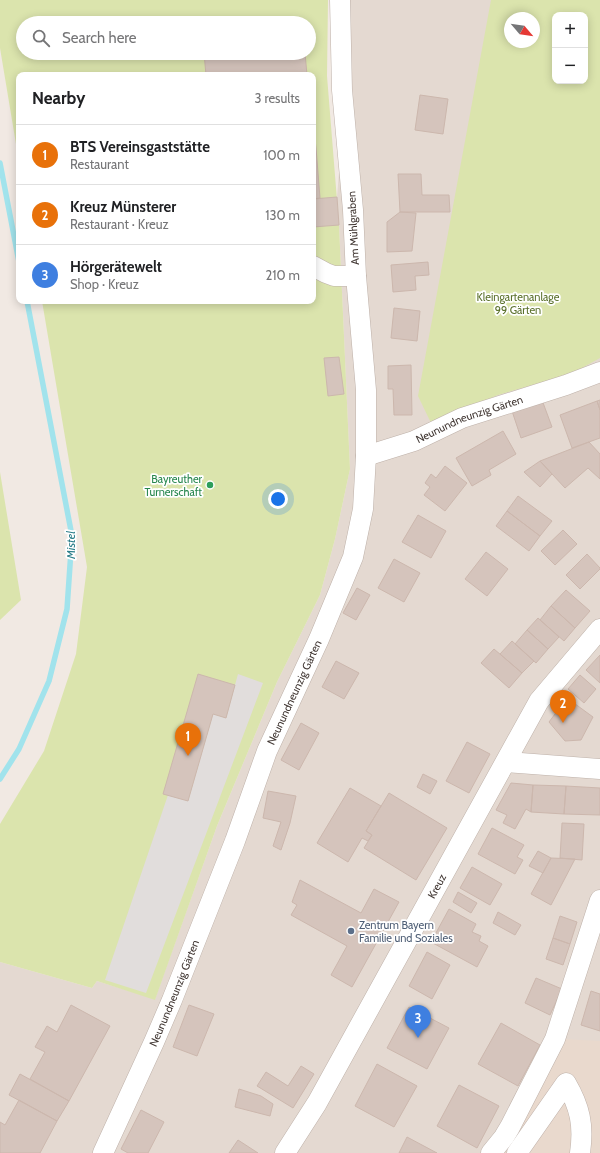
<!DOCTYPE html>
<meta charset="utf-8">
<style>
:root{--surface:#fff;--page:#f2f2f2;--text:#202124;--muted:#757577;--line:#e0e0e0;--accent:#2563eb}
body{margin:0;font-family:Cabin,sans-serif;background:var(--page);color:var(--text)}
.controls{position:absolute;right:12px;top:12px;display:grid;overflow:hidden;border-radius:8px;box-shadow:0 2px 10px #0003}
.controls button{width:36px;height:36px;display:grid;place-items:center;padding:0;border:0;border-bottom:1px solid var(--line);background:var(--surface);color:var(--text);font:20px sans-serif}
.compass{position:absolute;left:504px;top:12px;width:36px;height:36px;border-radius:50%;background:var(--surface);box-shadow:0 2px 10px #0003;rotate:119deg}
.you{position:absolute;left:278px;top:499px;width:14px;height:14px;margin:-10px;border:3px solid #fff;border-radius:50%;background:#1a73e8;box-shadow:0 0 0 6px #1a73e833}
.badge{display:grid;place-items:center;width:26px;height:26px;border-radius:50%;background:var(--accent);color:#fff;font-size:13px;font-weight:700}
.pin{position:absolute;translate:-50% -33px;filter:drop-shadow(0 1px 2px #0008)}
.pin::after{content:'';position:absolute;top:21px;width:14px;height:12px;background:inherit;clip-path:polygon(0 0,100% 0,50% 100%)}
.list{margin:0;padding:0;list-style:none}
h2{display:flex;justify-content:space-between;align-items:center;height:52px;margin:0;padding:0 16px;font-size:17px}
h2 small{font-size:13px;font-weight:400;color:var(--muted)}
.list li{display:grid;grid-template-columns:26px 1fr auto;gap:12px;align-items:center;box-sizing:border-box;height:60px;padding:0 16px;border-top:1px solid var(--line)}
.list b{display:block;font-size:15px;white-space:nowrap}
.list p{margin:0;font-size:13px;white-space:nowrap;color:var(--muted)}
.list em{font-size:13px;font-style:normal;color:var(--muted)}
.icon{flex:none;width:22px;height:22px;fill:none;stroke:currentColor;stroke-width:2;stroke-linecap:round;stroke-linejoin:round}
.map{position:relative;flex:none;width:600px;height:1153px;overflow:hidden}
.search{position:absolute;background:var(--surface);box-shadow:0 2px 10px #0003;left:16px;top:16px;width:300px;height:44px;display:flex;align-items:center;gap:10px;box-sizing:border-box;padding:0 14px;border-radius:22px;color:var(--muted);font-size:15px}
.panel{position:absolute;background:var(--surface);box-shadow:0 2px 10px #0003;left:16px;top:72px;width:300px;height:232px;border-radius:8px}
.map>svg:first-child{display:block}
</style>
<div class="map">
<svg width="600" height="1153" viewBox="0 0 600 1153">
<rect width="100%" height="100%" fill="#f1e9e3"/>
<path fill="#e4d9d1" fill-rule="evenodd" d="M349 0H600V1153H0V962L92 988 97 981 155 999 217 826 277 682 320 595 335 539 350 469 339 225 337 197 347 74ZM555 15H585V81H555ZM510 18H534V42H510Z"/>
<path fill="#e9d9cd" d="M562 1039 600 1041V1153H501Z"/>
<path fill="#dbe4ad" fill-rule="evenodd" d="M0 0H328L327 76 339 225 350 469 335 539 320 595 277 682 217 826 155 1000 97 981 92 988 0 962V824L44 751 76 654 87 567 42 301H313V75H19V162L0 48ZM23 23H309V53H23Z
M491 0H600V358L571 374 498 395 431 423 418 396ZM555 15H585V81H555ZM510 18H534V42H510Z
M0 472 21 600 0 620Z"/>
<path fill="#e1dddc" d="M238 674 263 683 146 993 105 980 168 795 188 801 213 714 226 718Z"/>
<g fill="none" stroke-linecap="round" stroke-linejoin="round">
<path stroke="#a1e3ec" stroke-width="5.5" d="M0 163 19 262
M0 779 19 749 49 681 67 609 72 536 27 301"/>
</g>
<path fill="#d5c4bc" stroke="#ccb7ad" d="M300 18 301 23H242Z
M204 53H305L307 75H206Z
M420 95 448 99 443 134 415 130Z
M313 123 316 148 313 149Z
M316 148 320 198 313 199V149Z
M398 174H421L422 195H449L450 212H400Z
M337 197 339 225 313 227V199Z
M400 212 416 213 412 251 387 252V222Z
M428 262 429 275 415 276 416 290 393 292 391 265Z
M394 308 420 311 417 341 391 338Z
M339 357 344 394 328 396 324 358Z
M411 365 412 415H394L393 389H388V366Z
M542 400 552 427 521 438 512 411Z
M600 400V410L597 401Z
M597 401 600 410V438L572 448 560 415Z
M503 431 516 454 489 470 491 475 472 486 456 458Z
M589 442 600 454V479L588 468 565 488 540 461Z
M540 461 552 474 540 487 524 472Z
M445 466 467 483 445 511 424 495 430 487 425 483 431 474 436 478Z
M518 496 552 521 540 536 507 511Z
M507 511 540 536 529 551 496 526Z
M418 515 446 531 431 558 402 542Z
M563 530 577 544 555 565 541 551Z
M486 552 508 569 487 596 465 579Z
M587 554 600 568V569L580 589 566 575Z
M394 559 420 573 404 602 378 588Z
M357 588 370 595 356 620 343 613Z
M566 590 590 611 575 628 551 606Z
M551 606 575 628 564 641 540 620Z
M538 618 559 637 548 649 527 630Z
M527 630 548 649 536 663 515 644Z
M512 641 534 661 522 673 500 654Z
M494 649 522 673 509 688 481 663Z
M600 655V683L586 670Z
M336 661 359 673 344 699 322 687Z
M198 674 235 685 226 718 213 714 188 801 163 794Z
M580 675 596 689 584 703 568 689Z
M567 698 593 717 581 740 565 741 549 722Z
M301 723 319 733 299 770 281 760Z
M467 742 490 754 469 793 446 781Z
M423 774 437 781 430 794 417 787Z
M511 783 533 785 531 812 526 809 515 829 503 823 507 815 496 810Z
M533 785 566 786 564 814 531 812Z
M566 786 600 788V815L564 814Z
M350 788 381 806 366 831 372 835 368 841 362 838 348 862 317 843Z
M268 791 296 796 290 823 281 850 273 846 281 822 263 818Z
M389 793 447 828 416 880 364 848 372 835 366 831Z
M562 823 584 824 582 860 560 858Z
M492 828 524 845 517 857 523 860 515 874 478 854Z
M538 851 551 858 543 873 529 866Z
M551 858 575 859 551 905 531 894Z
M472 867 502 884 490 905 460 888Z
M300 880 361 913 374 889 399 902 352 987 331 975 347 946 291 915 297 905 292 902Z
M458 892 477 903 471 913 453 902Z
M449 909 476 924 472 932 481 936 479 941 488 946 477 967 431 942Z
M498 912 521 925 515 935 493 923Z
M560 916 577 922 570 944 553 938Z
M553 938 570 944 563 965 546 959Z
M427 952 450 965 432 999 409 986Z
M536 978 562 989 550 1015 525 1003Z
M591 991 600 994V1031L581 1025Z
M71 1005 110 1026 69 1101 30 1079 45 1052 35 1047 47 1026 57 1032Z
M189 1005 214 1014 197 1056 173 1047Z
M409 1007 449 1028 427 1069 387 1048Z
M501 1023 540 1045 518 1086 478 1064Z
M377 1064 417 1086 394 1127 355 1106Z
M301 1066 314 1074 293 1108 257 1086 266 1072 288 1086Z
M20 1074 69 1101 57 1121 9 1095Z
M459 1085 499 1106 477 1148 437 1126Z
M239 1089 261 1096 273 1104 270 1116 235 1107Z
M19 1100 57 1121 40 1153H0V1122L5 1125Z
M141 1110 164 1122 148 1153H128L121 1149Z
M407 1137 437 1153H399Z
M238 1140 258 1153H229Z"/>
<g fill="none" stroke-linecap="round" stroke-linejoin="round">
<g stroke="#beb1a9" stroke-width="21">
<g id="minor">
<path d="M313 266 326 273 334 276H356"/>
<path id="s1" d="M366 456 414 441 462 418 566 385 600 372"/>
<path d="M506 762 600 769"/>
<path id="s2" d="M103 1153 154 1042 172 1000 235 841 267 751 319 639 353 557 363 509 366 456V390L356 276 353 210 342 90 340 0"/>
<path id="s3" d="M285 1153 317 1103 539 701 600 629"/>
<path d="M491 1153 504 1137 510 1127 555 1039 600 900"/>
<path d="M517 1153 566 1083C580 1107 584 1125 580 1153"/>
</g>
</g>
<use href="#minor" stroke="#fff" stroke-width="20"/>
</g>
<circle fill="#2e9e5b" stroke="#fff" stroke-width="1.5" cx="210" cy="485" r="4"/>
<circle fill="#5c6f8a" stroke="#fff" stroke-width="1.5" cx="351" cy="931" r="4"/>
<g text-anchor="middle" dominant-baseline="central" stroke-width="3.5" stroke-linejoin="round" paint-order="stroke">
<g font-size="11" fill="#423834" stroke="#fff">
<text transform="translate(353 228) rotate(-93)">Am Mühlgraben</text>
<text stroke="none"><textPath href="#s1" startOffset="110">Neunundneunzig Gärten</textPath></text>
<text stroke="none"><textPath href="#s2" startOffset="499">Neunundneunzig Gärten</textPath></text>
<text stroke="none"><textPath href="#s3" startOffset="307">Kreuz</textPath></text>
<text stroke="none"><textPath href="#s2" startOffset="175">Neunundneunzig Gärten</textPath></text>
</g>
<g font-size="11" fill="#5a702b" stroke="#fff">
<text x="518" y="297">Kleingartenanlage<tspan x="518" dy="13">99 Gärten</tspan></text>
</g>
<g font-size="11" fill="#27864d" stroke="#fff" text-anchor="end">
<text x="202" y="479">Bayreuther<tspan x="202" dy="13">Turnerschaft</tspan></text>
</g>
<g font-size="11" fill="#4e5e75" stroke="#fff" text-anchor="start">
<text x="359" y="925">Zentrum Bayern<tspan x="359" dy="13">Familie und Soziales</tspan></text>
</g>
<g font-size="12" font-style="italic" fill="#2c7e8a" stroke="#fff">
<text transform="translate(70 545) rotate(-90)">Mistel</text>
</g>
</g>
</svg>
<div class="controls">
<button>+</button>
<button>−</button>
</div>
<svg class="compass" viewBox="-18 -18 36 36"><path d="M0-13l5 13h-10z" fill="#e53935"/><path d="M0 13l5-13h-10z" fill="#757577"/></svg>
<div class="you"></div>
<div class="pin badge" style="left:188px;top:756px;background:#e8710a">1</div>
<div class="pin badge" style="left:563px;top:723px;background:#e8710a">2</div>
<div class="pin badge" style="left:418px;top:1038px;background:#3f7fe0">3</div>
<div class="search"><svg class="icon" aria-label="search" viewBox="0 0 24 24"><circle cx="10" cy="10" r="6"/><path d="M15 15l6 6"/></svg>Search here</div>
<section class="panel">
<h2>Nearby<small>3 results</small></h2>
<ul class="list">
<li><span class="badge" style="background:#e8710a">1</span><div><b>BTS Vereinsgaststätte</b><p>Restaurant</p></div><em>100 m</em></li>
<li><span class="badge" style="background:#e8710a">2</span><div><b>Kreuz Münsterer</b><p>Restaurant · Kreuz</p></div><em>130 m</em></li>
<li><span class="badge" style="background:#3f7fe0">3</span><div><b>Hörgerätewelt</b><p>Shop · Kreuz</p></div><em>210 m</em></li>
</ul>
</section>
</div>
